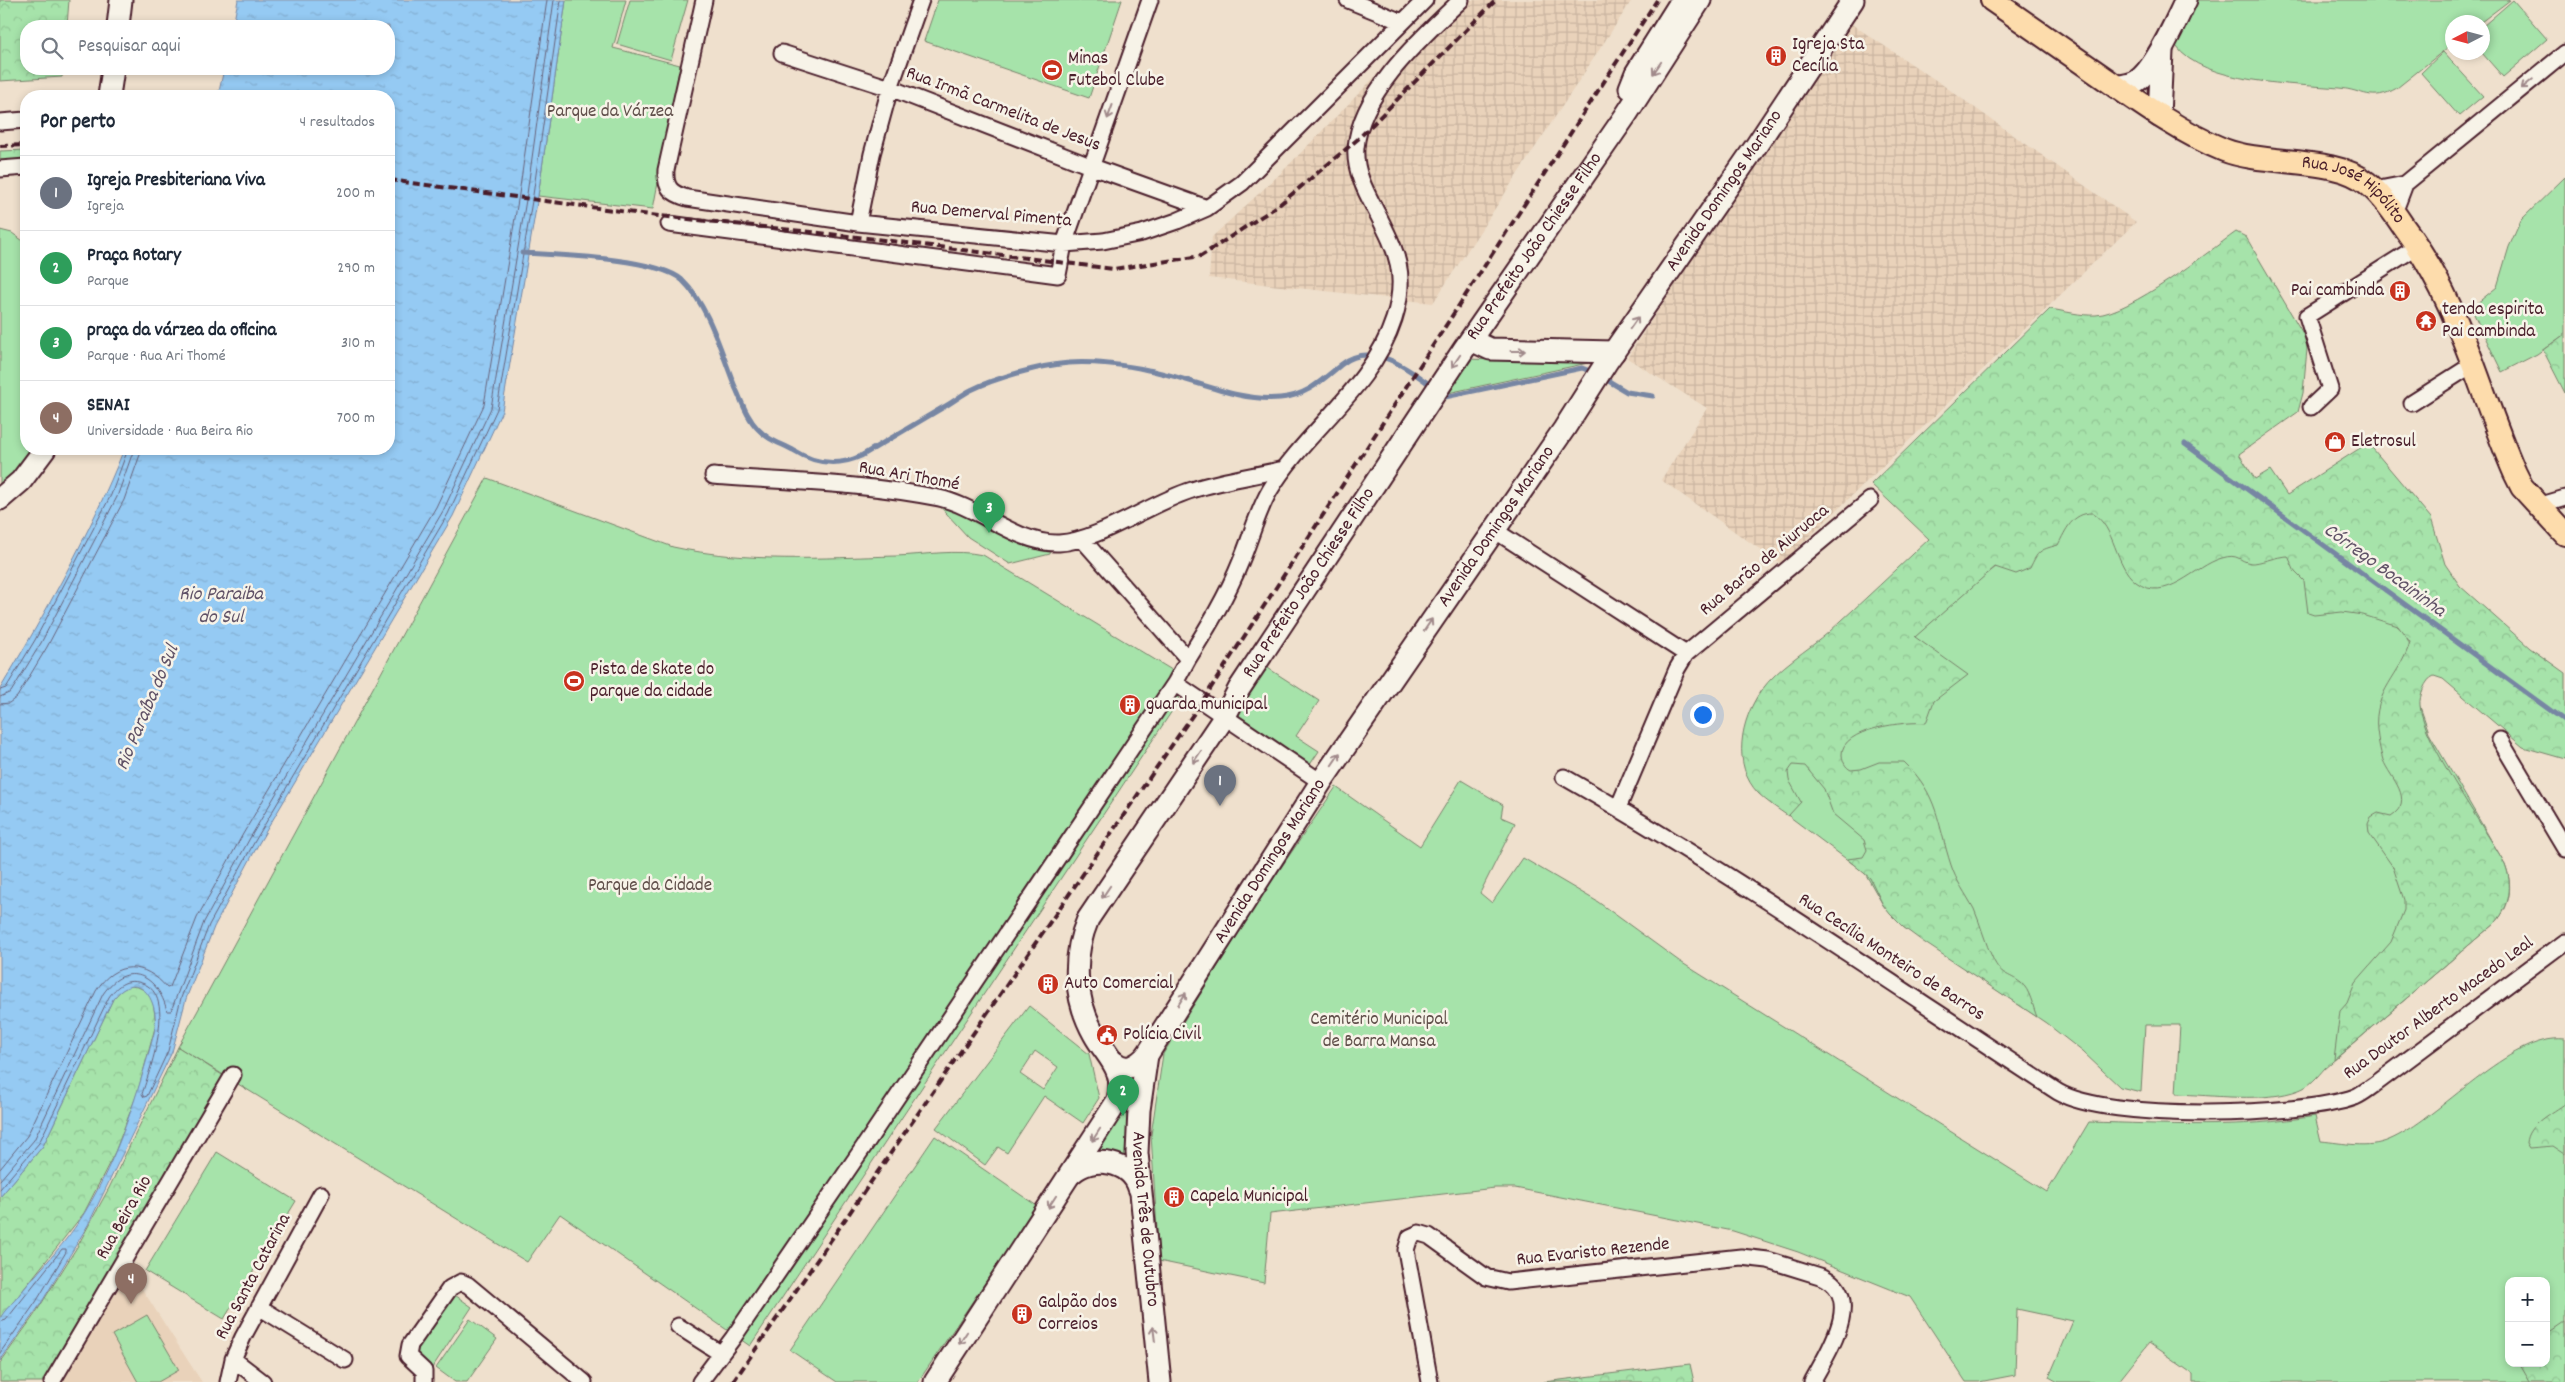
<!DOCTYPE html>
<html lang="pt">
<meta charset="utf-8">
<style>
:root{--surface:#fff;--page:#f6f6f7;--text:#1f2937;--muted:#747a83;--line:#e0e1e3;--accent:#0f766e}
body{margin:0;font-family:Dekko,sans-serif;background:var(--page);color:var(--text)}
.controls{position:absolute;right:15px;bottom:15px;display:grid;overflow:hidden;border-radius:10px;box-shadow:0 2px 8px #0003}
.controls button{width:45px;height:45px;display:grid;place-items:center;padding:0;border:0;border-bottom:1px solid var(--line);background:var(--surface);color:var(--text);font:25px sans-serif}
.compass{position:absolute;left:2445px;top:15px;width:45px;height:45px;border-radius:50%;background:var(--surface);box-shadow:0 2px 8px #0003;rotate:264deg}
.you{position:absolute;left:1702px;top:714px;width:18px;height:18px;margin:-12px;border:4px solid #fff;border-radius:50%;background:#1a73e8;box-shadow:0 0 0 8px #1a73e833}
.badge{display:grid;place-items:center;width:32px;height:32px;border-radius:50%;background:var(--accent);color:#fff;font-size:16px;font-weight:700}
.pin{position:absolute;translate:-50% -41px;filter:drop-shadow(0 1px 2px #0008)}
.pin::after{content:'';position:absolute;top:26px;width:18px;height:15px;background:inherit;clip-path:polygon(0 0,100% 0,50% 100%)}
.list{margin:0;padding:0;list-style:none}
h2{display:flex;justify-content:space-between;align-items:center;height:65px;margin:0;padding:0 20px;font-size:21px}
h2 small{font-size:16px;font-weight:400;color:var(--muted)}
.list li{display:grid;grid-template-columns:32px 1fr auto;gap:15px;align-items:center;box-sizing:border-box;height:75px;padding:0 20px;border-top:1px solid var(--line)}
.list b{display:block;font-size:19px;white-space:nowrap}
.list p{margin:0;font-size:16px;white-space:nowrap;color:var(--muted)}
.list em{font-size:16px;font-style:normal;color:var(--muted)}
.icon{flex:none;width:28px;height:28px;fill:none;stroke:currentColor;stroke-width:2;stroke-linecap:round;stroke-linejoin:round}
.map{position:relative;flex:none;width:2565px;height:1382px;overflow:hidden}
.search{position:absolute;background:var(--surface);box-shadow:0 2px 8px #0003;left:20px;top:20px;width:375px;height:55px;display:flex;align-items:center;gap:12px;box-sizing:border-box;padding:0 18px;border-radius:20px;color:var(--muted);font-size:19px}
.panel{position:absolute;background:var(--surface);box-shadow:0 2px 8px #0003;left:20px;top:90px;width:375px;height:365px;border-radius:20px}
.map>svg:first-child{display:block}
</style>
<div class="map">
<svg width="2565" height="1382" viewBox="0 0 2565 1382">
<defs>
<pattern id="industrial-grid" width="8" height="8" patternUnits="userSpaceOnUse" patternTransform="scale(1.25)"><rect width="8" height="8" fill="#e9d2ba"/><path d="M0 4h8M4 0v8" fill="none" stroke="#c9b4a0"/></pattern>
<pattern id="forest-crowns" width="20" height="18" patternUnits="userSpaceOnUse" patternTransform="scale(1.25)"><rect width="20" height="18" fill="#a6e3aa"/><path d="M2 6a3 3 0 1 1 6 0M12 15a3 3 0 1 1 6 0" fill="none" stroke="#90c292"/></pattern>
<pattern id="water-ripples" width="26" height="14" patternUnits="userSpaceOnUse" patternTransform="scale(1.25)"><rect width="26" height="14" fill="#95caf3"/><path d="M2 4q2-2 4 0t4 0M15 11q2-2 4 0t4 0" fill="none" stroke="#82add0"/></pattern>
</defs>
<rect width="100%" height="100%" fill="#efe0cd"/>
<filter id="ink" filterUnits="userSpaceOnUse"><feTurbulence type="fractalNoise" baseFrequency=".02" numOctaves="2"/><feDisplacementMap in="SourceGraphic" scale="10" xChannelSelector="R" yChannelSelector="G"/><feConvolveMatrix kernelMatrix="1 2 1 2 8 2 1 2 1" color-interpolation-filters="sRGB"/></filter>
<g filter="url(#ink)">
<path fill="#e9d2ba" d="M130 1270 194 1370 202 1382H61Z"/>
<path fill="url(#industrial-grid)" d="M1450 0H1632L1433 303 1209 278 1212 237 1281 173Z
M1847 21 1940 83 2136 222 1781 564 1661 480 1707 408 1627 358Z"/>
<path fill="#a6e3aa" stroke="#78816a" fill-rule="evenodd" d="M566 0H626L613 48 680 65 653 209 538 196Z
M630 0H688L671 60 617 44Z
M938 0H1122L1089 98 924 41Z
M2198 0H2510L2481 22H2452V44L2397 88C2371 103 2364 90 2339 88 2296 84 2203 84 2176 46Z
M2513 0 2547 39 2503 77 2482 53 2483 26Z
M2443 52 2483 96 2459 116 2421 73Z
M2565 177V334L2537 354 2502 372 2471 308 2497 287 2509 247 2521 220Z
M0 230 12 233 26 243V449H38L30 459 0 487Z
M1467 359 1588 363 1448 393Z
M2182 470 2377 609 2403 631 2409 642 2419 704 2430 735 2505 864C2513 885 2511 905 2496 922L2325 1068C2317 1077 2310 1086 2299 1090 2265 1103 2212 1095 2176 1094L2180 1025H2145L2141 1092 2120 1087 2083 1052 2046 1023 1903 927 1883 905 1865 873 1758 793C1734 759 1741 724 1761 690L1894 655 1978 581 2047 527Z
M487 478 673 547C746 563 822 558 896 556 925 555 955 549 983 555L1180 675 1178 702 750 1346 560 1214 527 1262 178 1047Z
M936 502 1052 545 1050 554 1010 564 968 537Z
M1257 661 1319 701 1296 736 1319 751 1309 766 1225 712Z
M1461 780 1503 805 1501 817 1515 823 1480 893 1492 903 1523 858 1598 902 1679 961 2047 1192 2089 1122C2165 1124 2240 1129 2315 1116L2321 1141C2343 1143 2368 1149 2389 1140 2441 1118 2509 1033 2565 1039V1382H2193V1374L2149 1343 2118 1382H2058L2049 1377 2073 1321 2017 1309 2015 1375 1979 1382H1966L1910 1297 1798 1252 1733 1231 1515 1188H1495L1270 1214 1264 1283 1159 1261 1151 1135 1163 1054 1265 891 1336 787 1420 846ZM2509 1281H2546V1363H2509Z
M1029 1006 1089 1054 1099 1098 1083 1123 1044 1096 1007 1153 998 1147 985 1165 936 1128ZM1035 1051 1058 1067 1043 1090 1020 1074Z
M1121 1070H1136L1127 1156 1125 1158 1096 1154Z
M935 1136 1037 1206 918 1382H837L790 1350Z
M217 1152 296 1201 224 1319 145 1271Z
M452 1293 472 1307 432 1368 411 1354Z
M147 1315 179 1370 158 1382H138L112 1335Z
M470 1319 497 1339 467 1382H455L436 1368Z"/>
<path fill="url(#forest-crowns)" stroke="#78816a" d="M0 0H69L67 26H26V69H63L62 77 0 81Z
M26 150V161L0 164V151Z
M2236 232 2246 237 2305 337 2307 349 2303 393 2298 412 2239 454 2255 479 2270 470 2287 495 2368 443 2431 518 2445 564 2460 586 2530 648 2565 673V759L2523 747 2443 679 2434 676C2425 679 2419 697 2420 705 2422 741 2486 829 2505 864 2513 885 2510 906 2496 922L2334 1060 2340 1011 2347 1003 2355 983 2391 942 2404 910V900L2393 867 2369 833 2368 824 2371 817 2378 813 2391 816C2416 800 2390 778 2383 760 2380 751 2378 739 2377 730 2373 691 2401 675 2410 642L2398 626 2363 615 2342 612 2314 615 2308 613 2304 581 2295 572 2288 556C2277 556 2258 564 2251 563 2238 561 2239 553 2222 558 2195 565 2166 605 2136 582 2114 565 2116 527 2092 513 2072 513 2066 530 2058 545 2039 550 2038 551 2030 568L2016 574 1995 567 1915 637 1968 675 1934 701 1926 723C1907 721 1840 728 1842 755 1843 762 1845 767 1851 770L1861 769 1879 762H1904C1939 795 1937 823 1951 865 1956 881 1966 894 1974 909 1981 925 1985 943 1993 959 2001 976 2008 973 2021 983 2030 989 2033 1008 2037 1017L1922 941 1903 927 1890 914 1883 905 1870 878 1847 859 1863 857 1867 850 1864 840 1833 814 1824 789 1805 766 1793 765 1788 772 1789 780 1801 802 1788 816C1778 809 1767 802 1758 793 1732 766 1740 720 1761 691 1778 667 1807 651 1829 632 1863 601 1896 570 1929 539L1871 484 2050 309C2064 311 2081 316 2096 315 2131 313 2205 254 2236 232Z
M2565 334V393L2543 350Z
M129 986 138 987 146 991 153 1001 156 1024 138 1091 115 1152 84 1213 0 1319V1197L43 1146 113 999 121 990Z
M178 1047 227 1078 43 1382H0V1363L35 1314 77 1247 109 1188Z
M2565 1103V1154L2553 1146 2529 1148 2526 1143C2527 1124 2552 1113 2565 1103Z
M2565 1322V1382H2529L2518 1363H2546V1335Z
M1690 1364 1694 1382H1544Z"/>
<path fill="url(#water-ripples)" stroke="#7786a3" d="M238 0H566L538 196 502 411 453 516 259 843 214 927 186 999 172 1052 88 1225 40 1305 0 1361C0 1351 0 1327 0 1319 3 1311 14 1302 19 1295 40 1269 68 1241 85 1212 118 1157 138 1094 154 1033 161 1003 140 966 113 999L43 1146 0 1197V689C46 612 91 532 124 449H389V96H218L224 69H389V26H233Z"/>
<g fill="none" stroke-linecap="round" stroke-linejoin="round">
<path stroke="#68637b" stroke-width="1" d="M0 690 6 688 35 640 111 495 128 449
M0 697 11 692 41 643 117 497 134 449
M0 704 9 703 17 697 47 647 124 500 142 449
M0 1169 27 1136 96 991C115 960 145 961 167 988L170 987 197 918 243 834 436 507 484 405 519 194 547 0
M0 1180 34 1140 103 994C127 959 158 975 167 1011H171L204 922 250 838 443 511 491 408 527 194 554 0
M0 1189 39 1143 109 997C116 987 125 979 138 982 180 990 150 1069 142 1094L144 1097 147 1096 168 1051 181 998 209 925 255 841 448 514 497 409 533 195 561 0
M0 1322 6 1320 62 1249H66V1252L36 1302 0 1353"/>
<path stroke="#7786a3" stroke-width="5" d="M522 253C557 255 657 258 682 280 710 307 721 353 736 389 742 402 747 418 758 429 768 440 780 443 793 450 815 464 837 467 861 456 888 440 915 424 942 408 952 403 961 395 971 390 995 378 1041 365 1069 363 1089 361 1127 365 1148 370 1192 378 1235 402 1280 398 1307 396 1322 380 1342 364 1371 340 1409 369 1433 387
M1602 377 1627 392 1653 396
M1441 394 1445 397 1582 368 1595 373
M2185 444 2565 721"/>
<g stroke="#4a1f2b" stroke-width="19">
<path id="street" d="M704 0 666 170C665 188 671 193 687 198L858 223 1064 244 1103 241 1142 233 1177 221 1207 208 1242 183 1425 0
M1348 0 1402 22
M782 53 890 88 1090 166 1207 208
M0 122 26 120
M0 169 26 167
M2374 190 2405 184 2565 53
M2394 213 2405 184
M858 223 872 154 890 88 921 0
M669 224 1058 275 1064 244 1150 0
M2412 403 2475 363
M2311 407 2330 389 2307 316 2418 246
M713 476C788 482 866 483 939 498 979 507 1019 545 1059 543 1099 541 1152 502 1192 490 1222 480 1254 476 1284 469
M2538 506 2565 498
M1494 530 1686 654
M1188 659C1208 627 1227 596 1241 561 1251 538 1257 512 1270 490 1306 430 1372 388 1394 319 1408 275 1397 252 1377 213 1367 194 1354 171 1356 148 1360 92 1422 37 1461 0
M1175 683 1321 782
M2500 740 2565 849
M1564 777C1734 874 1894 985 2058 1092 2108 1121 2300 1117 2355 1097 2362 1094 2368 1089 2374 1085L2565 942
M1618 808 1677 669 1686 654 1870 500
M259 1307 345 1360
M678 1326 720 1353
M233 1359 263 1382
M52 1382 233 1075
M228 1382 233 1359 243 1337 321 1194
M424 1382V1371L408 1356 410 1345 450 1288 461 1282 468 1285 584 1382
M700 1382 733 1338 867 1142 1175 683 1188 659 1082 539
M1430 1382 1406 1250 1410 1237 1419 1233 1429 1236 1486 1277 1508 1282 1741 1257 1768 1260 1823 1277C1866 1298 1826 1355 1812 1382"/>
</g>
<g stroke="#4a1f2b" stroke-width="25">
<g id="secondary">
<path d="M118 26 121 0"/>
<path d="M2116 87C2122 85 2130 85 2135 82 2154 72 2176 20 2186 0"/>
<path d="M1630 88 1636 73 1682 0"/>
<path d="M109 96 113 69"/>
<path d="M2159 116 2162 51"/>
<path d="M1471 340 1490 349 1614 352"/>
<path d="M0 499 21 481 45 449"/>
<path id="s1" d="M1147 1055 1139 1110 1137 1153 1160 1382"/>
<path id="s2" d="M1114 1062C1126 1073 1138 1065 1147 1055L1321 782 1564 429 1606 363 1756 146 1853 0"/>
<path d="M1072 1173C1092 1154 1131 1161 1139 1188"/>
<path id="s3" d="M935 1382 1118 1100C1126 1069 1107 1058 1094 1034 1074 998 1072 957 1088 919L1225 716 1239 689 1464 349 1626 115 1700 0"/>
</g>
</g>
<g stroke="#4a1f2b" stroke-width="26">
<g id="primary">
<path id="s4" d="M1992 0C2031 27 2069 54 2107 80 2144 106 2182 133 2224 150 2265 166 2335 156 2367 183 2381 194 2393 211 2403 226 2461 304 2477 387 2515 473L2522 487 2565 534"/>
</g>
</g>
<use href="#street" stroke="#f7f3e8" stroke-width="15"/>
<use href="#secondary" stroke="#f7f3e8" stroke-width="21"/>
<use href="#primary" stroke="#fddcac" stroke-width="22"/>
<path stroke="#4a1f2b" stroke-width="4" stroke-dasharray="8 4" stroke-linecap="butt" d="M0 146 26 145
M389 180 650 215 867 238 1114 269 1201 256 1279 205 1358 139 1496 0
M733 1382 1203 700 1657 0"/>
</g>
<defs><path id="oneway-shaft" d="M-6 0H5M1.5-3L5.5 0L1.5 3" fill="none" stroke-width="1.6" stroke-linecap="round" stroke-linejoin="round" transform="scale(1.25)"/></defs>
<g stroke="#a0898a">
<use href="#oneway-shaft" transform="translate(1657 68) rotate(124)"/>
<use href="#oneway-shaft" transform="translate(2527 84) rotate(141)"/>
<use href="#oneway-shaft" transform="translate(1110 112) rotate(110)"/>
<use href="#oneway-shaft" transform="translate(1634 323) rotate(-55)"/>
<use href="#oneway-shaft" transform="translate(1518 351)"/>
<use href="#oneway-shaft" transform="translate(1456 361) rotate(124)"/>
<use href="#oneway-shaft" transform="translate(1428 625) rotate(-56)"/>
<use href="#oneway-shaft" transform="translate(1197 757) rotate(124)"/>
<use href="#oneway-shaft" transform="translate(1336 759) rotate(-56)"/>
<use href="#oneway-shaft" transform="translate(1106 892) rotate(124)"/>
<use href="#oneway-shaft" transform="translate(1182 999) rotate(-58)"/>
<use href="#oneway-shaft" transform="translate(1096 1135) rotate(123)"/>
<use href="#oneway-shaft" transform="translate(1052 1202) rotate(123)"/>
<use href="#oneway-shaft" transform="translate(1154 1334) rotate(-97)"/>
<use href="#oneway-shaft" transform="translate(963 1338) rotate(123)"/>
</g>
</g>
<defs>
<g id="building-disc" transform="scale(1.125)"><circle r="9.5" fill="#c8321e" stroke="#f7f3e8"/><path d="M-4-6H4V6H1V3H-1V6H-4ZM-2.5-4.3h1.7v1.8h-1.7ZM.8-4.3h1.7v1.8H.8ZM-2.5-1h1.7V.8h-1.7ZM.8-1h1.7V.8H.8Z" fill="#fff"/></g>
<g id="stadium-disc" transform="scale(1.125)"><circle r="9.5" fill="#c8321e" stroke="#f7f3e8"/><path d="M0-5a6.5 5 0 1 0 0 10a6.5 5 0 1 0 0-10ZM-3.5-1.8h7v3.6h-7Z" fill="#fff"/></g>
<g id="temple-disc" transform="scale(1.125)"><circle r="9.5" fill="#c8321e" stroke="#f7f3e8"/><path d="M0-6L5-2H3V0L6.5 2.5H4V6H1.5V3h-3V6H-4V2.5H-6.5L-3 0V-2H-5Z" fill="#fff"/></g>
<g id="shop-disc" transform="scale(1.125)"><circle r="9.5" fill="#c8321e" stroke="#f7f3e8"/><path d="M-5-2.5h2.3a2.7 3.5 0 0 1 5.4 0H5L5.5 6h-11ZM-1.5-2.5h3a1.5 2.3 0 0 0-3 0Z" fill="#fff"/></g>
<g id="civic-disc" transform="scale(1.125)"><circle r="9.5" fill="#c8321e" stroke="#f7f3e8"/><path d="M-.6-6.5H3V-4.5H.6V-3L4-1V1h2V6H-6V1h2V-1L-.6-3ZM-1.2 2.5V6h2.4V2.5Z" fill="#fff"/></g>
</defs>
<g fill-rule="evenodd">
<use href="#building-disc" x="1776" y="56"/>
<use href="#stadium-disc" x="1052" y="70"/>
<use href="#building-disc" x="2400" y="291"/>
<use href="#temple-disc" x="2426" y="321"/>
<use href="#shop-disc" x="2335" y="442"/>
<use href="#stadium-disc" x="574" y="681"/>
<use href="#building-disc" x="1130" y="705"/>
<use href="#building-disc" x="1048" y="984"/>
<use href="#civic-disc" x="1107" y="1035"/>
<use href="#building-disc" x="1174" y="1197"/>
<use href="#building-disc" x="1022" y="1314"/>
</g>
<g text-anchor="middle" dominant-baseline="central" stroke-width="5" stroke-linejoin="round" paint-order="stroke">
<g font-size="19" fill="#4a1f2b" stroke="#f7f3e8" text-anchor="start">
<text x="1792" y="45">Igreja Sta<tspan x="1792" dy="22">Cecília</tspan></text>
<text x="1068" y="59">Minas<tspan x="1068" dy="22">Futebol Clube</tspan></text>
<text x="2384" y="291" text-anchor="end">Pai cambinda</text>
<text x="2442" y="310">tenda espirita<tspan x="2442" dy="22">Pai cambinda</tspan></text>
<text x="2351" y="442">Eletrosul</text>
<text x="590" y="670">Pista de Skate do<tspan x="590" dy="22">parque da cidade</tspan></text>
<text x="1146" y="705">guarda municipal</text>
<text x="1064" y="984">Auto Comercial</text>
<text x="1123" y="1035">Polícia Civil</text>
<text x="1190" y="1197">Capela Municipal</text>
<text x="1038" y="1303">Galpão dos<tspan x="1038" dy="22">Correios</tspan></text>
</g>
<g font-size="19" fill="#4a1f2b" stroke="#f7f3e8">
<text transform="translate(1003 110) rotate(21)">Rua Irmã Carmelita de Jesus</text>
<text stroke="none"><textPath href="#s2" startOffset="1078">Avenida Domingos Mariano</textPath></text>
<text stroke="none"><textPath href="#s4" startOffset="416">Rua José Hipólito</textPath></text>
<text transform="translate(991 215) rotate(5)">Rua Demerval Pimenta</text>
<text stroke="none"><textPath href="#s3" startOffset="1336">Rua Prefeito João Chiesse Filho</textPath></text>
<text transform="translate(909 477) rotate(10)">Rua Ari Thomé</text>
<text stroke="none"><textPath href="#s2" startOffset="672">Avenida Domingos Mariano</textPath></text>
<text transform="translate(1765 561) rotate(-40)">Rua Barão de Aiuruoca</text>
<text stroke="none"><textPath href="#s3" startOffset="931">Rua Prefeito João Chiesse Filho</textPath></text>
<text stroke="none"><textPath href="#s2" startOffset="268">Avenida Domingos Mariano</textPath></text>
<text transform="translate(1891 958) rotate(33)">Rua Cecília Monteiro de Barros</text>
<text transform="translate(2439 1009) rotate(-36)">Rua Doutor Alberto Macedo Leal</text>
<text transform="translate(125 1218) rotate(-60)">Rua Beira Rio</text>
<text stroke="none"><textPath href="#s1" startOffset="165">Avenida Três de Outubro</textPath></text>
<text transform="translate(1593 1253) rotate(-6)">Rua Evaristo Rezende</text>
<text transform="translate(254 1277) rotate(-62)">Rua Santa Catarina</text>
</g>
<g font-size="19" fill="#61504b" stroke="#f7f3e8">
<text x="610" y="112">Parque da Várzea</text>
<text x="650" y="886">Parque da Cidade</text>
<text x="1379" y="1020">Cemitério Municipal<tspan x="1379" dy="22">de Barra Mansa</tspan></text>
</g>
<g font-size="20" font-style="italic" fill="#605267" stroke="#f7f3e8">
<text transform="translate(2384 571) rotate(36)">Córrego Bocaininha</text>
<text x="221" y="595">Rio Paraiba<tspan x="221" dy="23">do Sul</tspan></text>
<text transform="translate(148 708) rotate(-67)">Rio Paraíba do Sul</text>
</g>
</g>
</svg>
<div class="controls">
<button>+</button>
<button>−</button>
</div>
<svg class="compass" viewBox="-18 -18 36 36"><path d="M0-13l5 13h-10z" fill="#e53935"/><path d="M0 13l5-13h-10z" fill="#747a83"/></svg>
<div class="you"></div>
<div class="pin badge" style="left:1220px;top:806px;background:#6b7280">1</div>
<div class="pin badge" style="left:1123px;top:1116px;background:#2e9e5b">2</div>
<div class="pin badge" style="left:989px;top:533px;background:#2e9e5b">3</div>
<div class="pin badge" style="left:131px;top:1304px;background:#8d6e63">4</div>
<div class="search"><svg class="icon" aria-label="search" viewBox="0 0 24 24"><circle cx="10" cy="10" r="6"/><path d="M15 15l6 6"/></svg>Pesquisar aqui</div>
<section class="panel">
<h2>Por perto<small>4 resultados</small></h2>
<ul class="list">
<li><span class="badge" style="background:#6b7280">1</span><div><b>Igreja Presbiteriana Viva</b><p>Igreja</p></div><em>200 m</em></li>
<li><span class="badge" style="background:#2e9e5b">2</span><div><b>Praça Rotary</b><p>Parque</p></div><em>290 m</em></li>
<li><span class="badge" style="background:#2e9e5b">3</span><div><b>praça da várzea da oficina</b><p>Parque · Rua Ari Thomé</p></div><em>310 m</em></li>
<li><span class="badge" style="background:#8d6e63">4</span><div><b>SENAI</b><p>Universidade · Rua Beira Rio</p></div><em>700 m</em></li>
</ul>
</section>
</div>
